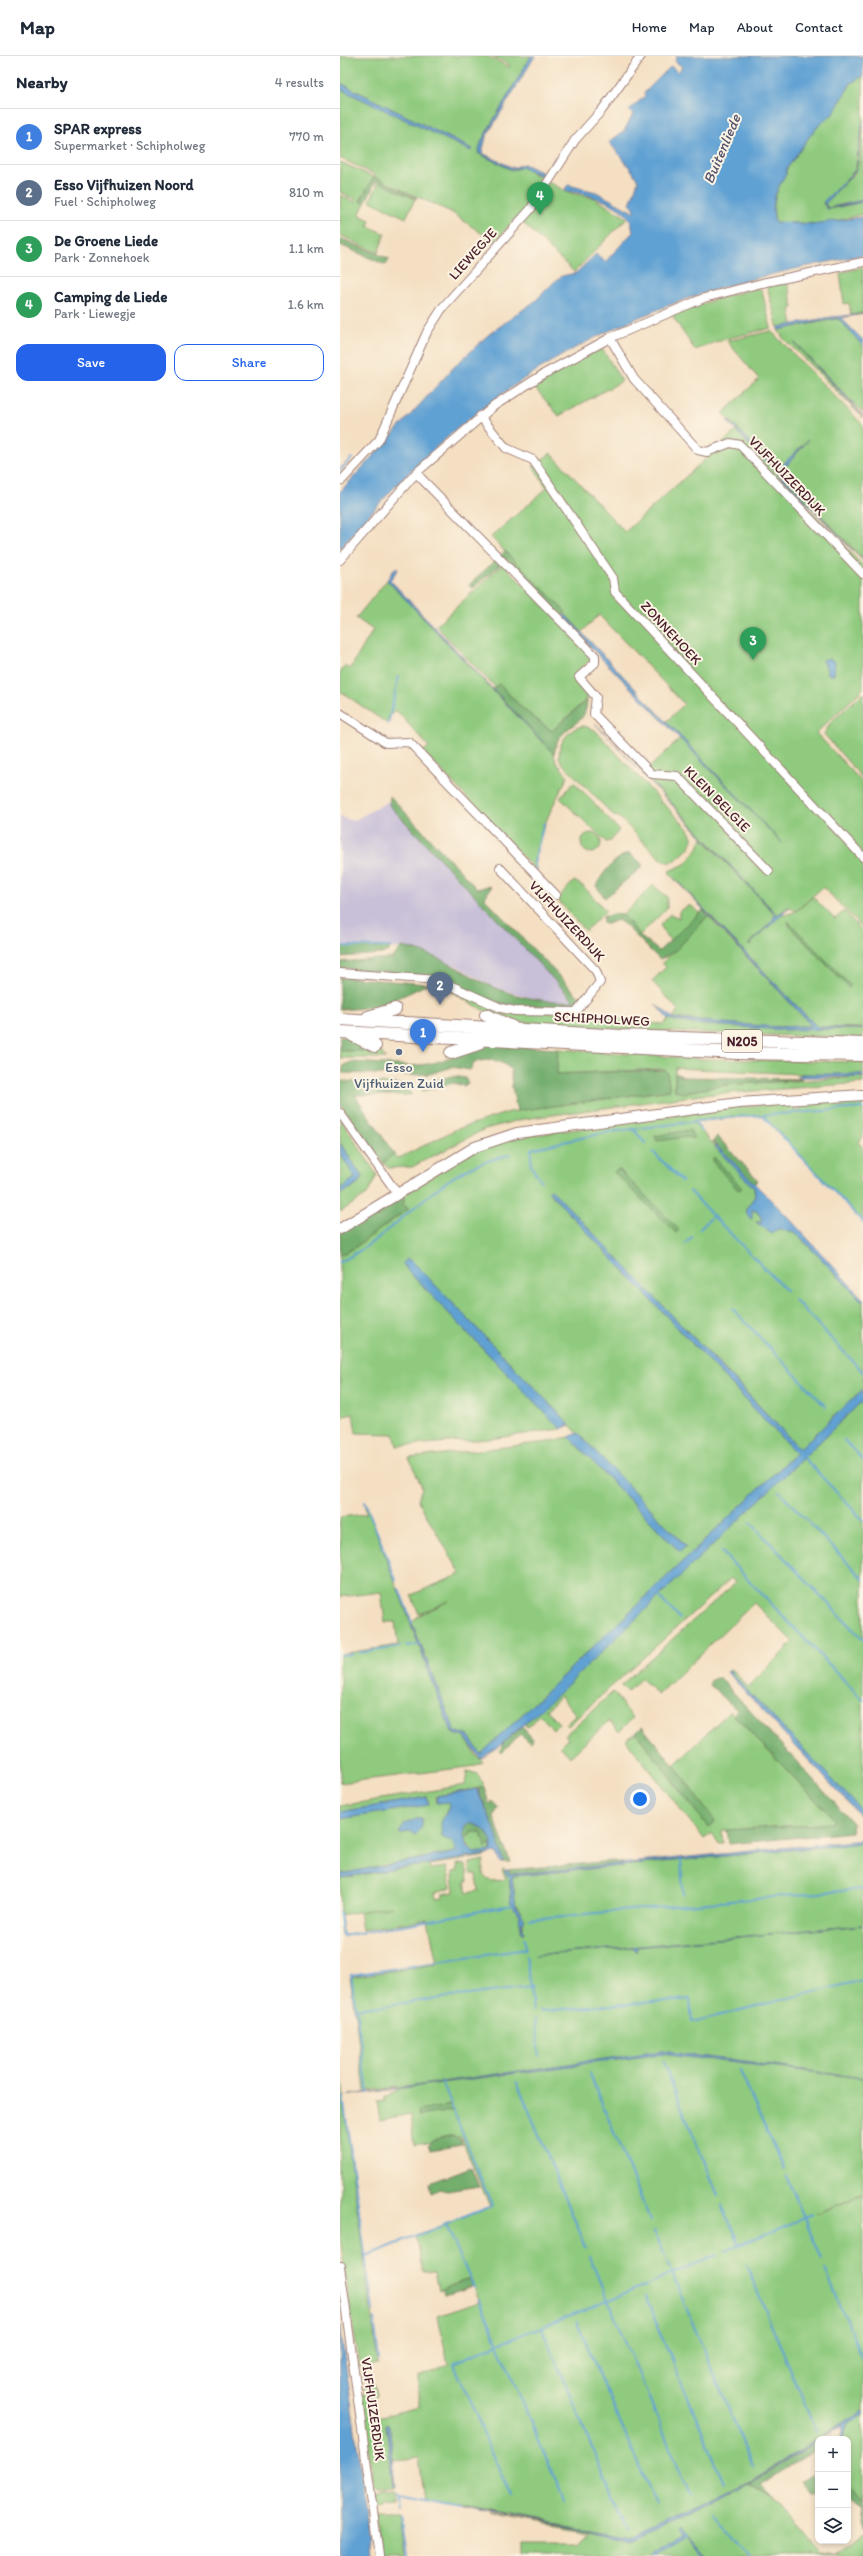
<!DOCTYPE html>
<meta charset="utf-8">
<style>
:root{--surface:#fff;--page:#f6f6f7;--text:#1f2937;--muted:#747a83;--line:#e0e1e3;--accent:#2563eb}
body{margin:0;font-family:Itim,sans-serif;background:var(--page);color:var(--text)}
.controls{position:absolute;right:12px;bottom:12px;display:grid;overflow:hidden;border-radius:8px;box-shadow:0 2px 6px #0003}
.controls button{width:36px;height:36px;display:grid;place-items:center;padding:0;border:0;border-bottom:1px solid var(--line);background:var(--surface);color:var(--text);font:20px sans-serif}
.you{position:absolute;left:300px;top:1743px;width:14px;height:14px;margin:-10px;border:3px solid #fff;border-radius:50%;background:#1a73e8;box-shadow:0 0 0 6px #1a73e833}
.badge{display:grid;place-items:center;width:26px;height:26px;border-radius:50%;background:var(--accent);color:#fff;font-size:13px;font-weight:700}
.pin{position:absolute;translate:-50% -33px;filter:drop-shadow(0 1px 2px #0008)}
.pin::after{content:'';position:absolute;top:21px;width:14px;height:12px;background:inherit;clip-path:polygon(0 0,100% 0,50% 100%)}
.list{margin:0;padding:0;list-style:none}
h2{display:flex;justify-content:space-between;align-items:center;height:52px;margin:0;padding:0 16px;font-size:17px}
h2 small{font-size:13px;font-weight:400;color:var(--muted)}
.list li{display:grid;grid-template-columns:26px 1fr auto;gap:12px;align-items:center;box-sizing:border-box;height:56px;padding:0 16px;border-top:1px solid var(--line)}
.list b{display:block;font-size:15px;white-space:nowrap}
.list p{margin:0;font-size:13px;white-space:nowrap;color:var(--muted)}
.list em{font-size:13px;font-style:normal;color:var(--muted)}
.actions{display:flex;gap:8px;padding:12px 16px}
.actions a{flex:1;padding:9px 0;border:1px solid var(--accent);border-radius:12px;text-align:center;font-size:14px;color:var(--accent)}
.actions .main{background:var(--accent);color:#fff}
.icon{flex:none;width:22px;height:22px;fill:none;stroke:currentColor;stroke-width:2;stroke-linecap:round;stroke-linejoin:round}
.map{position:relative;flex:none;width:523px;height:2500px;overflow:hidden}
header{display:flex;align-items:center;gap:24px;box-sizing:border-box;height:56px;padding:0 20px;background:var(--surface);border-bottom:1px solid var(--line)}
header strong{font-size:19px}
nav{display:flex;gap:22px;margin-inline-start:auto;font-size:14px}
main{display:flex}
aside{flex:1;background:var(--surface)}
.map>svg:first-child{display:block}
</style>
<header>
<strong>Map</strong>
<nav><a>Home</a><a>Map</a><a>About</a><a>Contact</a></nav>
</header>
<main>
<aside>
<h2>Nearby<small>4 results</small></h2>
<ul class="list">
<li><span class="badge" style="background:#3f7fe0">1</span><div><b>SPAR express</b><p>Supermarket · Schipholweg</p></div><em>770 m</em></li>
<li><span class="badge" style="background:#5c6f8a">2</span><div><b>Esso Vijfhuizen Noord</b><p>Fuel · Schipholweg</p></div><em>810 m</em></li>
<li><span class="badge" style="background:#2e9e5b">3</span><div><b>De Groene Liede</b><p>Park · Zonnehoek</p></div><em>1.1 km</em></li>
<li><span class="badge" style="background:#2e9e5b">4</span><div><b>Camping de Liede</b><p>Park · Liewegje</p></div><em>1.6 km</em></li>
</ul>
<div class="actions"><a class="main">Save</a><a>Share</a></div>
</aside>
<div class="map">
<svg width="523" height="2500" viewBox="0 0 523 2500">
<rect width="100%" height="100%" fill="#fcf5e5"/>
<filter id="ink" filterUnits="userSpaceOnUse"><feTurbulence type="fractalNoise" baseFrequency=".025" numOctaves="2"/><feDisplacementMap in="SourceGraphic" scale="8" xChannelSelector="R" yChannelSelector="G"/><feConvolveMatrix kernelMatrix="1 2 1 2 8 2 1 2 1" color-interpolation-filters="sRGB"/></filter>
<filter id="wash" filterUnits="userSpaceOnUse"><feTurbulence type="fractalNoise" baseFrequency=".012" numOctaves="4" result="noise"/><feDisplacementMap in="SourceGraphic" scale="16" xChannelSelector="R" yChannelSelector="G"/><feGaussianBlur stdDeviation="0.9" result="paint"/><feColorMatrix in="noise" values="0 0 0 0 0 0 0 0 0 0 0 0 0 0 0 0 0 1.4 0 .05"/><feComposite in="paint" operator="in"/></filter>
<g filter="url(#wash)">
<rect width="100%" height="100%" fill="#f4dfc2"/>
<path fill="#c8bfd8" d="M49 745 234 945 213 946 188 941 153 931 117 910 71 893 0 891V761L13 765Z"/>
<path fill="#8fca7e" stroke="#6c7454" d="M0 0H147L169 11 170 9 152 0H191L142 84 138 97 172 114 182 111 227 136 254 142 287 162 234 216 177 161 154 186 111 156 34 121 20 145 25 147 19 159 30 164 28 170 45 178 38 197 0 179V139L15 146 16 144 0 136V106L34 121 35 119 0 102V33L132 93 0 27Z
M523 20V64L516 113 483 148 489 153 523 146V158L483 168 435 166C431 148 436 133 446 118V114L469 81 481 67 493 58 511 27Z
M523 68V144L488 152 485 148 486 145 514 118 519 104Z
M39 126 75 143 66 162 30 145Z
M523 211V257L511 259 509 247 504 248 500 217Z
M443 226 448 228 453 252 450 253 453 268 438 272 427 231Z
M418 232 422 235 431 272 381 284 355 294 333 261 334 258 379 242Z
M496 263 500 264 523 290V357L455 288 523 362 443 282 438 274Z
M431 275 523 369V503L440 417 468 384 440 413H436L383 357 419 323 387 285Z
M258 292 263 294 282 325 219 360 193 330Z
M396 375 523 510V633L476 677 523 727V872L483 831 456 855 449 851 437 859 303 717 341 682 326 666 344 648 259 559 242 576 151 481 207 432 193 410 211 397 285 476Z
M163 508 254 601 234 619 251 639 212 675 184 654 159 628 155 631 96 570Z
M47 524 214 698 216 706 228 720C215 746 192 786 196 815L83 695 89 691 56 654 49 661 48 668 0 635V616L4 610 10 613 33 574 16 562Z
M523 637V723L484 678 491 666Z
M244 670 255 674 321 745 319 748 323 747 348 773 353 783C351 791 346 795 340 800 337 803 332 807 327 806 319 805 287 767 277 760L275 761 221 706C214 692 228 671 244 670Z
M234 726 279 774 271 785 266 786 220 742Z
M241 787a10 10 0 1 1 20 0a10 10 0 1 1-20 0Z
M362 782 435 858 433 864 408 889 440 860 455 856 473 841 495 863 504 855 523 876V972L477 971 331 819 329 815 345 808 357 794Z
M234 825 243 830 266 855 245 875 217 843Z
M313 829 327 841V852L300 879 283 859Z
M347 850H352L359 857 331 886 320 869 330 858 339 862V855Z
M368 860 472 970 424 971 333 962 338 954 312 925 326 911 322 907Z
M105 932 148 950 233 959C263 957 293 968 324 968L328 963 353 968 433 973H523V982L304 975 179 966 143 954Z
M218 993 363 1003 523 1006V1018L480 1019 335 1012V1035L342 1037 383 1029 523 1021V1027L361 1039 183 1063 145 1073 72 1111 49 1112 43 1107 54 1098 56 1102 61 1101 117 1073 169 1056 330 1034 321 1013 216 1018Z
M0 995H40L46 1002H0Z
M523 1043V1081L518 1086 523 1092V1117L518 1123 523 1128V1166L422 1059 353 1066 414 1132 415 1140 406 1153 410 1158 412 1154C418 1155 421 1160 422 1166H416L418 1168 423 1169 428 1176 438 1173 455 1176 523 1246V1333L460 1393 374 1302 208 1135 456 1397 140 1699 129 1680 115 1675 72 1567 78 1560 109 1545 79 1558 71 1539 121 1518 78 1445 82 1431 69 1402 207 1386 229 1381 340 1496 346 1490 73 1206 67 1203 70 1217 221 1373 149 1383 57 1390 54 1378 16 1377 13 1358 0 1361V1199L14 1192 68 1153 63 1149 65 1138 119 1103 158 1084 380 1053 450 1046 454 1048 456 1056H459V1046Z
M0 1062 37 1119 27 1139 0 1156V1138L17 1129 22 1121 0 1087Z
M0 1097 16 1122 0 1133Z
M520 1347 523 1348V1757L389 1615 392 1613 408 1631 453 1586 414 1547 318 1639 301 1622 288 1636 281 1629 395 1527 391 1522 228 1670 226 1668 236 1659 221 1640 206 1654 219 1667 213 1673 200 1659 187 1671 185 1668Z
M25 1446 110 1672 115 1678 125 1681 136 1699 143 1706 136 1710 0 1727V1598L58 1589 55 1566H45L41 1536 0 1541V1461L26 1458Z
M273 1636 293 1662 279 1676 269 1665 230 1701 220 1690 228 1682 225 1679Z
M390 1655 494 1763 492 1767 382 1775 383 1788H379L372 1777 364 1783 286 1684 296 1677 368 1771 375 1765 334 1709Z
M127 1715 138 1718 144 1731 96 1740 97 1747 108 1746 109 1751 105 1758 102 1781 113 1786 116 1796 0 1818V1763L89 1748 87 1741 0 1756V1750L125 1729Z
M136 1775 143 1778 146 1791 151 1788V1795L134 1797 124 1783Z
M523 1787V2138L476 2158 523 2139V2355L409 2426 288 2480 84 2443 78 2402 53 2404 49 2368 46 2369 54 2431 38 2433 33 2430 22 2339H25L24 2330 34 2328 37 2339 31 2341 34 2363 78 2351V2321L108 2308 98 2260 139 2246 130 2223 99 2234 95 2216H83L76 2179 150 2151 121 2081 74 2089 70 2058 40 2064 37 2046 45 2045V2041L51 2040V2037L57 2035V2031L25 2035 10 1921 97 1908 88 1863 22 1874 19 1856 52 1850 1 1859 0 1822 146 1798V1800L89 1809 90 1813 107 1811 111 1832 95 1837 96 1843 102 1842V1838L114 1836 113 1816 118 1815 117 1808H126L128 1825 125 1826 127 1837 138 1835 136 1818H131L130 1807 144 1804C140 1819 145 1828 162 1824L165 1821 162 1814 164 1813 169 1821 172 1849 179 1859 182 1877 184 1862 175 1847 172 1821 174 1820Z
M0 2014 4 2038 2 2039 38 2308 19 2310 0 2182Z
M523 2357V2447L508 2428V2383H503L506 2369Z
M410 2427 443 2449 459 2473 481 2499H495L523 2480V2500H181V2489H237L248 2476 150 2458 249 2474 288 2484Z
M55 2434 54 2443 44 2444 43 2446 36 2448 34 2439 41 2435Z
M36 2457H59L64 2500H42Z"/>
<path fill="#73ae6d" stroke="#5e664c" d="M34 121 37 122 77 142 75 143 36 125 25 147 20 145Z
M0 182 49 203 46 209 0 189Z
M165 495 226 556 222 560 167 503 133 532 129 529Z
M159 628 184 654 212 675 247 644C246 666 236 664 223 678 217 683 216 690 214 698L153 633Z
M50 740 137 833 148 830 151 831 145 842 147 845 246 948 238 952 162 948 81 919 0 912V906L52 902 62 891C92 896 116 911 142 926 170 940 203 947 234 945L49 749Z
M289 797 302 808V811L265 842 256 830C262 817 276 801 289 797Z
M363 854 368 860 336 894 320 904 285 869 278 864 267 868 263 866V861L274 858 283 859 301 881 319 895Z
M448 865 510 929 509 932 449 870Z
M0 890 50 891 49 895 42 898 0 901Z
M0 921 88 928C59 942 33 955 0 953Z
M0 981H8L40 995H0Z
M136 988 218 993 217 1018 325 1014 327 1016 330 1034 177 1055 172 1031 171 1014C161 1003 148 1003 134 1006L130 1014 112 1011 90 1018 72 1019 2 1017 4 1009 11 1006C67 1008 84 1019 136 988Z
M335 1017 344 1021 462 1023 383 1029 342 1037 335 1035Z
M113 1020 125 1022 128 1027 124 1030 113 1027 82 1035 81 1027Z
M0 1025 62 1028 72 1039H15L54 1098 43 1107 0 1048Z
M350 1074 354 1083 347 1081 317 1085 315 1080Z
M377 1080 418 1124 414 1128 373 1086Z
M374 1101 402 1132 398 1134 372 1105Z
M279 1113 339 1174 336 1177 274 1116Z
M65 1138 63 1149 69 1152 14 1192 0 1199V1178Z
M376 1622H380L513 1767 512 1776 389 1788 387 1774 492 1767 494 1763 394 1659 397 1654 370 1629 371 1624Z
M182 1671 193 1683 191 1687 180 1678 162 1697 160 1695 163 1687Z
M302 1671 334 1709 375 1765 368 1771 296 1677Z
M144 1731 149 1748 152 1745 158 1751 154 1761 170 1806H164L155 1774 138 1733Z
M128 1767C142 1768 155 1781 151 1795V1788L146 1792 141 1776H132L124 1783V1772Z
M273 1805 288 1808 177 1818H170L167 1814Z
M110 2049 112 2055 79 2060 78 2055Z
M113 2079 121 2084 122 2089 90 2094 88 2090 92 2084Z
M131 2111 139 2130 107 2135 99 2133 91 2138 89 2127Z
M130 2223 133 2230 104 2239 101 2233Z
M478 2385V2392L421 2429 434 2442 410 2427Z
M472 2419 478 2420V2434L473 2439 461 2426Z
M508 2428 523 2447V2477L520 2468 522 2453C511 2446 508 2440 508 2428Z"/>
<path fill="#60a1d3" stroke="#55607f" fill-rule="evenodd" d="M191 0H195L146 81 142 97 173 112 184 108 205 118 215 101 206 122 182 111 172 114 138 97 142 84Z
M337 0H523V20L511 27 493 58 481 67 469 81 446 114V118C436 133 430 149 435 166L472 168 523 161V199C478 208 432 217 387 230 226 277 106 363 0 493V436L114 311 148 279 195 245 214 226 222 220 236 217 256 198 265 206 293 176C292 172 292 167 290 164 283 148 241 135 225 135V133L228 129 256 136 293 156 295 152 290 148 298 125 293 116 269 86 284 75 293 58 289 54 305 40 304 37 331 10 338 16 342 11 335 5Z
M0 27 132 93 131 95 0 33Z
M523 64 516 114 485 148 488 152 523 144V146L487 153 483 146 516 113Z
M523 258 501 262 523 284V290L498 262 438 274V271L491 261Z
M454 286 504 338 523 360Z
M388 364 438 413 468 384 440 417 523 505 387 365Z
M55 512 58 513 50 524 211 695 47 524Z
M225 559 443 788 231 571 223 560Z
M489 602 495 606 494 619H489L483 604Z
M255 667 437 859 450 851 409 889 433 864 435 858Z
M332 820 477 971 523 973 444 974 353 968 328 963 315 948 333 962 343 964 438 971 472 970Z
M462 1018H523V1021H457Z
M0 1087 22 1121 17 1129 0 1138V1133L15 1122 0 1097Z
M376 1089 446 1159 523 1243V1246L455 1176 438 1173 431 1177 416 1166H422C421 1160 418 1154 412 1154V1163L408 1161 406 1153 415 1140 414 1132 375 1091Z
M211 1133 460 1393 523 1333V1348L520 1347 218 1638 163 1687 141 1703 125 1681 115 1678 110 1672 71 1568 72 1567 115 1675 129 1680 141 1698 456 1397 208 1135Z
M67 1203 73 1206 230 1369 221 1373 209 1361 70 1217 62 1207Z
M238 1377 346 1490 340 1496 229 1381Z
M389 1615 513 1745 523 1757V1763L387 1616Z
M137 1733 155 1774 164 1806 161 1807 157 1797 0 1822V1818L116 1796 113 1786 102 1781 101 1767 109 1751 108 1746 97 1747V1740ZM128 1767C142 1768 155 1781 151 1795L134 1797C125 1789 120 1778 128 1767Z
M87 1741 89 1749 0 1763V1756Z
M76 1763H81C84 1770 81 1774 76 1779L70 1775 61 1778 59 1777 65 1768Z
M523 1784V1787L174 1820 172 1821 176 1850 185 1863 182 1867 184 1877H182L179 1859 172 1849 169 1821 164 1815 167 1814 170 1818H177Z
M523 1869 297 1891 296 1896 292 1891 194 1900Z
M321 1995 523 2022 321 1998 3 2040Z
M0 2269 28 2466 31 2500H0Z
M523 2355V2359L506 2369 503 2383H501L502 2371 478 2383V2385L404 2430 288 2484 249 2474 119 2450 288 2480 409 2426Z
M46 2368H49L56 2430H54Z
M339 2469 365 2500H362L345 2478 316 2500H310L341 2477 337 2471Z"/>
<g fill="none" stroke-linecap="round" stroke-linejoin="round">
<path stroke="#60a1d3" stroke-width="2" d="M0 414 12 402
M48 668 59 620
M196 813 194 806 204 767
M0 890 50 891
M422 1059 523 1166
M354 1065 362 1076
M294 1074 306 1088
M313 1096 342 1125
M201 1125 191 1110V1093L269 1076 384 1062 523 1052
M350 1135 373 1160 360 1173
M373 1160 446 1234
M345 1188 352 1181
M0 1206C43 1185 73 1148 112 1122 130 1110 150 1104 171 1098
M454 1243 523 1316
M392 1252 486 1351
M504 1384 523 1404
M463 1401 523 1464
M439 1435 523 1523
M25 1446 56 1524
M410 1466 523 1584
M381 1495 523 1644
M59 1533 72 1567
M319 1541 340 1563
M66 1590 80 1588
M18 1597 60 1591
M0 1599 12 1598
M341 1804 343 1839
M0 1856 3 1880 173 1849
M190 1863 523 1833
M186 1900 193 1955
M15 1953 192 1931
M200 1955 350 1943 352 1966 523 1924
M195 1963 199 2000
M323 2006 378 2139
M400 2015 444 2114
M250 2018 310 2164
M177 2026 246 2191
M28 2037 11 1919 186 1893 184 1883
M3 2041 33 2255
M447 2121 464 2162 472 2159
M382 2149 399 2189 386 2195
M106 2169 134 2232
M314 2175 413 2411
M399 2189 464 2162 482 2204
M26 2200 152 2150 102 2026
M249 2200 350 2439
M406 2208 477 2377
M485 2213 523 2304
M305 2240 384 2427
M139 2243 224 2444
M34 2263 39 2304
M237 2266 316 2449
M202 2272 285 2471
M57 2436 59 2449
M57 2438 119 2450
M171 2441 114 2308 159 2287 236 2258 377 2199
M373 2455 409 2500
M60 2458 66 2500"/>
</g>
</g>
<g filter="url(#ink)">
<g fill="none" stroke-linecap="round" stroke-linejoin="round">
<g stroke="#9f7f76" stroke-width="10">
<path id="minor" d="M270 282 294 323 358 394 367 396 390 387 400 389 523 518
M140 360 166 392 193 404 273 522 275 536 523 801
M76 417 255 600V607L239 621 256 641 254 658 312 718 337 720 429 815
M2 424 39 384 87 276 103 251 190 154 235 84 262 54 301 0
M0 504 76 417 154 350 202 319 270 282 364 242 422 227 523 206
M0 657 46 687 69 686 216 839
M0 917 98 924 161 952 175 955 236 956 260 926 256 915 160 812
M0 1057 57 1137
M0 2210 39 2500"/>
</g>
<g stroke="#9f7f76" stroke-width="12">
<path id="major" d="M0 1173 135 1091 177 1077 399 1047 523 1039"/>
</g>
<g stroke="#9f7f76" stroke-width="14">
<path id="highway" d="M146 959 172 971
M28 961 55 953
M0 963 281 980 523 988
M0 976 397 997 523 999
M12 979 35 990
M111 997 138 988"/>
</g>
<use href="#minor" stroke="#fff" stroke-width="8"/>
<use href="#major" stroke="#fff" stroke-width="10"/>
<use href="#highway" stroke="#fff" stroke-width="12"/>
</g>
</g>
<circle fill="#5c6f8a" stroke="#fcf5e5" stroke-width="1.5" cx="59" cy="996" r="4"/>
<g text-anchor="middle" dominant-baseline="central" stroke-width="4" stroke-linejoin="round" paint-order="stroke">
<rect fill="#fcf5e5" stroke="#7f5f63" stroke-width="1" x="382" y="974" width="40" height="22" rx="3"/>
<g font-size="13" font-weight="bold" fill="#4a1f2b">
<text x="402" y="985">N205</text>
</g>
<g font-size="14" fill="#4a1f2b" stroke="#fcf5e5">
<text transform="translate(133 198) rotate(-48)">LIEWEGJE</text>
<text transform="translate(447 420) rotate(46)">VIJFHUIZERDIJK</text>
<text transform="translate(331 577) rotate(47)">ZONNEHOEK</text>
<text transform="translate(377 743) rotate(45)">KLEIN BELGIE</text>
<text transform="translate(227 865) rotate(47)">VIJFHUIZERDIJK</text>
<text transform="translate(262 963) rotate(3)">SCHIPHOLWEG</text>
<text transform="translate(33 2353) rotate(82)">VIJFHUIZERDIJK</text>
</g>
<g font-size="14" fill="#4e5e75" stroke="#fcf5e5">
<text x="59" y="1011">Esso<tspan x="59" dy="16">Vijfhuizen Zuid</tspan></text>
</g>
<g font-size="15" font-style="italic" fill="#53536e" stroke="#fcf5e5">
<text transform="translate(382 93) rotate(-67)">Buitenliede</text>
</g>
</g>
</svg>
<div class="controls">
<button>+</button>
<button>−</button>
<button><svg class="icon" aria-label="layers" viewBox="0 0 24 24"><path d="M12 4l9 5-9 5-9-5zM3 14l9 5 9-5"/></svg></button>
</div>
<div class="you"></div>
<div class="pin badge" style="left:83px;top:996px;background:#3f7fe0">1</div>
<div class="pin badge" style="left:100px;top:949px;background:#5c6f8a">2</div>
<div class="pin badge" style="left:413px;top:604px;background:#2e9e5b">3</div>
<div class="pin badge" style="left:200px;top:159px;background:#2e9e5b">4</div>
</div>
</main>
